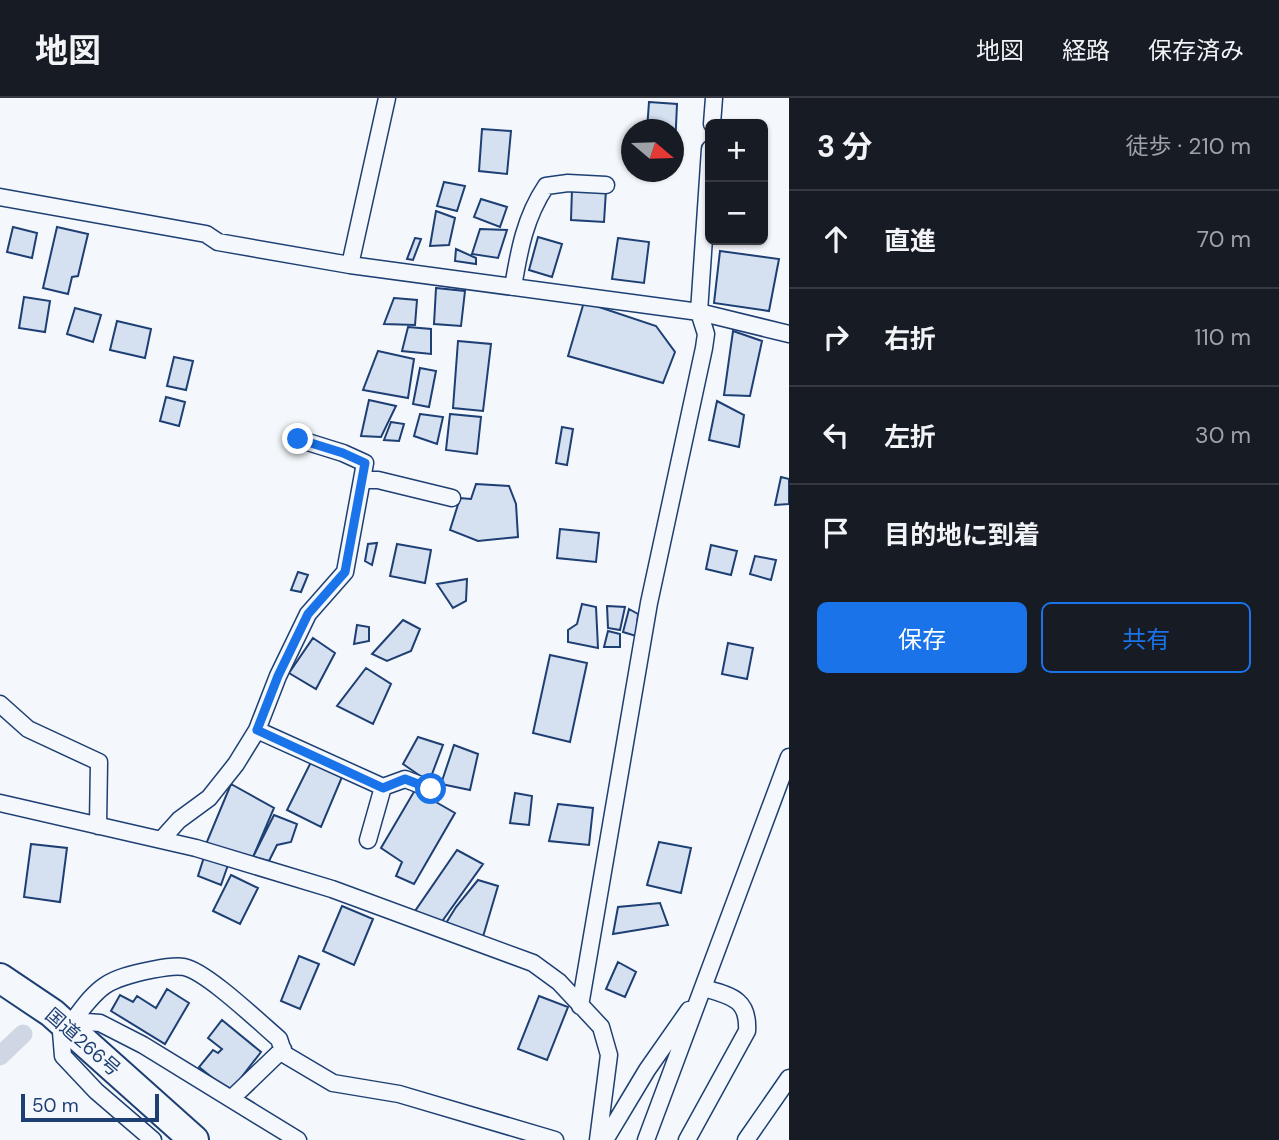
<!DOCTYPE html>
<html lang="ja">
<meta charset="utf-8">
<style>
:root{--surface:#171b24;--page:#242831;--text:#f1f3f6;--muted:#9ea1a6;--line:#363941;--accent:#1a73e8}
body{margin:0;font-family:"DM Sans","Noto Sans JP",sans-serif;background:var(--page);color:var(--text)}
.controls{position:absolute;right:21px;top:21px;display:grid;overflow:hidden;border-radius:10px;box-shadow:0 2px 5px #0004}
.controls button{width:63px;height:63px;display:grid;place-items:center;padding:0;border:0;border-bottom:2px solid var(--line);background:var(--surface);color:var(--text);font:35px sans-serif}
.compass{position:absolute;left:621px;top:21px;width:63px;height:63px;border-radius:50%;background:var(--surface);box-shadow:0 2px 5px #0004;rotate:109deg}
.scale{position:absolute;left:21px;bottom:18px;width:138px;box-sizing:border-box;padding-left:7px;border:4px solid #1d3f73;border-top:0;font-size:19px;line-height:24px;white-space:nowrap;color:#1d3f73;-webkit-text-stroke:5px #f4f7fb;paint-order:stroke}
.stop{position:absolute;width:21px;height:21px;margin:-16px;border:5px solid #1a73e8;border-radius:50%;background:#fff}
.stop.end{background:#1a73e8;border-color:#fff;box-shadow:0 2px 7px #0008}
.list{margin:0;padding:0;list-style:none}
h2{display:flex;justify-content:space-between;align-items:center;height:91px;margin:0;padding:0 28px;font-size:30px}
h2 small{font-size:23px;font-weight:400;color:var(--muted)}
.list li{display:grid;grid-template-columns:46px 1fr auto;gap:21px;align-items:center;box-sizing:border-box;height:98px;padding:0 28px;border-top:2px solid var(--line)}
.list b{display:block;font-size:26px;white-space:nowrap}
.list em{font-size:23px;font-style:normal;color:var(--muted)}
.actions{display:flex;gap:14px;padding:21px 28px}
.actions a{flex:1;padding:16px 0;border:2px solid var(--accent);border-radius:10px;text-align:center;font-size:24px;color:var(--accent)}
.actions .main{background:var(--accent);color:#fff}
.icon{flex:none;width:38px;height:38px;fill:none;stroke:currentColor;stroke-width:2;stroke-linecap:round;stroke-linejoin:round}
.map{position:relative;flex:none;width:789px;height:1042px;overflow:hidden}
header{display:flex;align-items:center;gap:42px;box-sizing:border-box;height:98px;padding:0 35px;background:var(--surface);border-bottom:2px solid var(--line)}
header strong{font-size:33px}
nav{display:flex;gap:38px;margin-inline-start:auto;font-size:24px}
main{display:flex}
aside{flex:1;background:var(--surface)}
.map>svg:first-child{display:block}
</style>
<header>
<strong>地図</strong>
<nav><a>地図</a><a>経路</a><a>保存済み</a></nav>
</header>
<main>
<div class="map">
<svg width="789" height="1042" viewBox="0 0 789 1042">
<rect width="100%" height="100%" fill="#f4f7fb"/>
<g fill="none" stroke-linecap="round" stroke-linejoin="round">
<path stroke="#cfd7e4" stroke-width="19" d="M0 958 23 936"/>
</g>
<path fill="#d5e0f0" stroke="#1d3f73" stroke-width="2" d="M649 4 677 6 674 72V32H647Z
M482 31 511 33 507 76 479 73Z
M444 84 465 88 457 113 437 108Z
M572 91 606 92 604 124 571 122Z
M481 101 507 109 500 129 474 119Z
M436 113 455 120 449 147 430 148Z
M13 129 37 135 32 160 7 154Z
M57 129 88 136 78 178 72 179 68 196 43 190Z
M480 131 507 132 498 160 472 156Z
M538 139 562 146 552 179 529 172Z
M415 140 421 141 413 162 407 161Z
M618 140 649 144 644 185 612 181Z
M456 151 476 160V166L455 163Z
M720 153 779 161 769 213 714 205Z
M436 190 465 193 461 228 434 226Z
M24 199 50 203 45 234 19 230Z
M394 200 417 202 415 227 384 226Z
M584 204 656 228 675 254 663 285 568 258Z
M75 210 101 217 93 244 67 236Z
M117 223 151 231 145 260 110 252Z
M408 229 431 231V256L402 253Z
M733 233 762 243 750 298 724 297Z
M458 243 491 246 483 313 453 310Z
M378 253 414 261 408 300 363 292Z
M174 259 193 263 186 292 167 288Z
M420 270 436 273 429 309 413 306Z
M166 299 185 304 179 328 160 323Z
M369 302 396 308 381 339 361 338Z
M717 303 744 317 739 349 709 342Z
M420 316 443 319 437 346 414 338Z
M450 316 481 319 477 356 446 352Z
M391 324 404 326 399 343 384 342Z
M562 329 573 331 567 367 556 365Z
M781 379 789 381V406L775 407Z
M476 386 509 388 516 406 518 439 478 443 450 432 460 400 471 401Z
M560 431 599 435 596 464 557 460Z
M377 445 372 467 365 463 368 446Z
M397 446 431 452 425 485 390 478Z
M711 447 737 453 731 477 706 471Z
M755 458 776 462 771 482 750 476Z
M298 474 308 477 301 494 291 492Z
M467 481 466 503 453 510 437 486Z
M582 506 596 509 598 550 568 544V532L577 526Z
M607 508 625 509 620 532 608 530Z
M629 511 638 516 636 538 623 534Z
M403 522 420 531 411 553 387 563 372 556Z
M357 527 369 529V543L354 546Z
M608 533 620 536V549H604Z
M313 540 335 555 316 591 289 575Z
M728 545 753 550 747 581 722 576Z
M550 557 587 565 570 644 533 635Z
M366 570 391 586 373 626 337 608Z
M418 639 443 647 429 684 403 666Z
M454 647 478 656 470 692 441 686Z
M311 664 342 679 321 729 287 712Z
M231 686 274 710 253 759 206 746Z
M415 692 455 715 414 786 396 778 402 764 381 750Z
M515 695 532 698 529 727 510 725Z
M558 706 593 710 589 747 549 743Z
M274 717 297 726 291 744 277 747 269 763 253 759Z
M659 744 691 750 681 795 647 787Z
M31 746 67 750 60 804 24 799Z
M457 752 483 766 438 829 413 816Z
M204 759 228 767 221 787 198 778Z
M231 777 258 790 240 826 213 813Z
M478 782 498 788 482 842 443 830 456 809Z
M660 805 668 827 613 836 618 809Z
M342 808 373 821 354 867 323 853Z
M299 858 319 866 300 911 281 903Z
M618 864 636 874 625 899 606 891Z
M167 891 189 905 165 946 111 913 120 897 133 904 137 898 156 910Z
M539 898 568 909 547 962 518 951Z
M222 922 261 954 230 994 199 969 213 952 218 955 222 951 208 940Z"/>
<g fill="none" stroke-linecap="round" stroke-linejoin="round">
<g stroke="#1d3f73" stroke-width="19">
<path id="minor" d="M712 26 714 0
M0 99 206 136 218 144 350 167 699 214 789 236
M350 167 387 0
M513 189C519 153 525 119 546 88L568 85 606 87
M363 382H378L452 400
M0 606 28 631 99 664 98 728
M257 632 383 689 368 742
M383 689 405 681 431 691
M0 705 196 750 332 791 533 865 559 884 601 929 609 957 598 1042
M161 742 179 722 209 700 236 666 257 632 278 578 308 516 345 474 365 365 343 355 298 341
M580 908 649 505 704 250 706 236 699 214 710 51
M73 923C99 887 107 881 151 872 161 870 174 867 184 869 206 873 259 924 279 941L284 956 333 985 399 996 555 1042
M231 1001 283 951
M153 1042 96 993 63 958 60 922 100 925 143 947 298 1042
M605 1042 647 972 689 912
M646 1042 789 659
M687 1042 747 933C749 901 731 898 704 890
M746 1042 789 980"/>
</g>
<g stroke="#1d3f73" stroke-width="32">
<path id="trunk" d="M0 880 52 915 194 1042"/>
</g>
<use href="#minor" stroke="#f4f7fb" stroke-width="16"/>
<use href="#trunk" stroke="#f4f7fb" stroke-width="28"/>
</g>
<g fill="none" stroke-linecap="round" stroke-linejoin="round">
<path stroke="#1a73e8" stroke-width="9" d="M298 341 343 355 365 365 345 474 308 516 278 578 257 632 383 690 405 681 431 691"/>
</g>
<g text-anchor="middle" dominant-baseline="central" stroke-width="5" stroke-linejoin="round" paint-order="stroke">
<g font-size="19" fill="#1d3f73" stroke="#f4f7fb">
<text transform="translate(83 944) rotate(41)">国道266号</text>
</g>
</g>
</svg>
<div class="controls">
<button>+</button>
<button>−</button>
</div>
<svg class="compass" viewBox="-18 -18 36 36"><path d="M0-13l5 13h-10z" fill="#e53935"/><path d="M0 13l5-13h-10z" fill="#9ea1a6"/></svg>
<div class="scale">50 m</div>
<div class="stop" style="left:431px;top:691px"></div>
<div class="stop end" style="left:298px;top:341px"></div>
</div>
<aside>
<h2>3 分<small>徒歩 · 210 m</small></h2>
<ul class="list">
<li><svg class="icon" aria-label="ahead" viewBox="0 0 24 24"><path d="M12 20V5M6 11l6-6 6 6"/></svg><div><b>直進</b></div><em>70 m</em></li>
<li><svg class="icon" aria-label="right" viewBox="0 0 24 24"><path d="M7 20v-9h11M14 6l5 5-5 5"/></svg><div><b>右折</b></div><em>110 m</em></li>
<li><svg class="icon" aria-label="left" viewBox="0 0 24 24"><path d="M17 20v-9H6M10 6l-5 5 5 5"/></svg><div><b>左折</b></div><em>30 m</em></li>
<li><svg class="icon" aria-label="arrive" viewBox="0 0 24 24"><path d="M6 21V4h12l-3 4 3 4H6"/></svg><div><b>目的地に到着</b></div></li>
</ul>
<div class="actions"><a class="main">保存</a><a>共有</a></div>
</aside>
</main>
